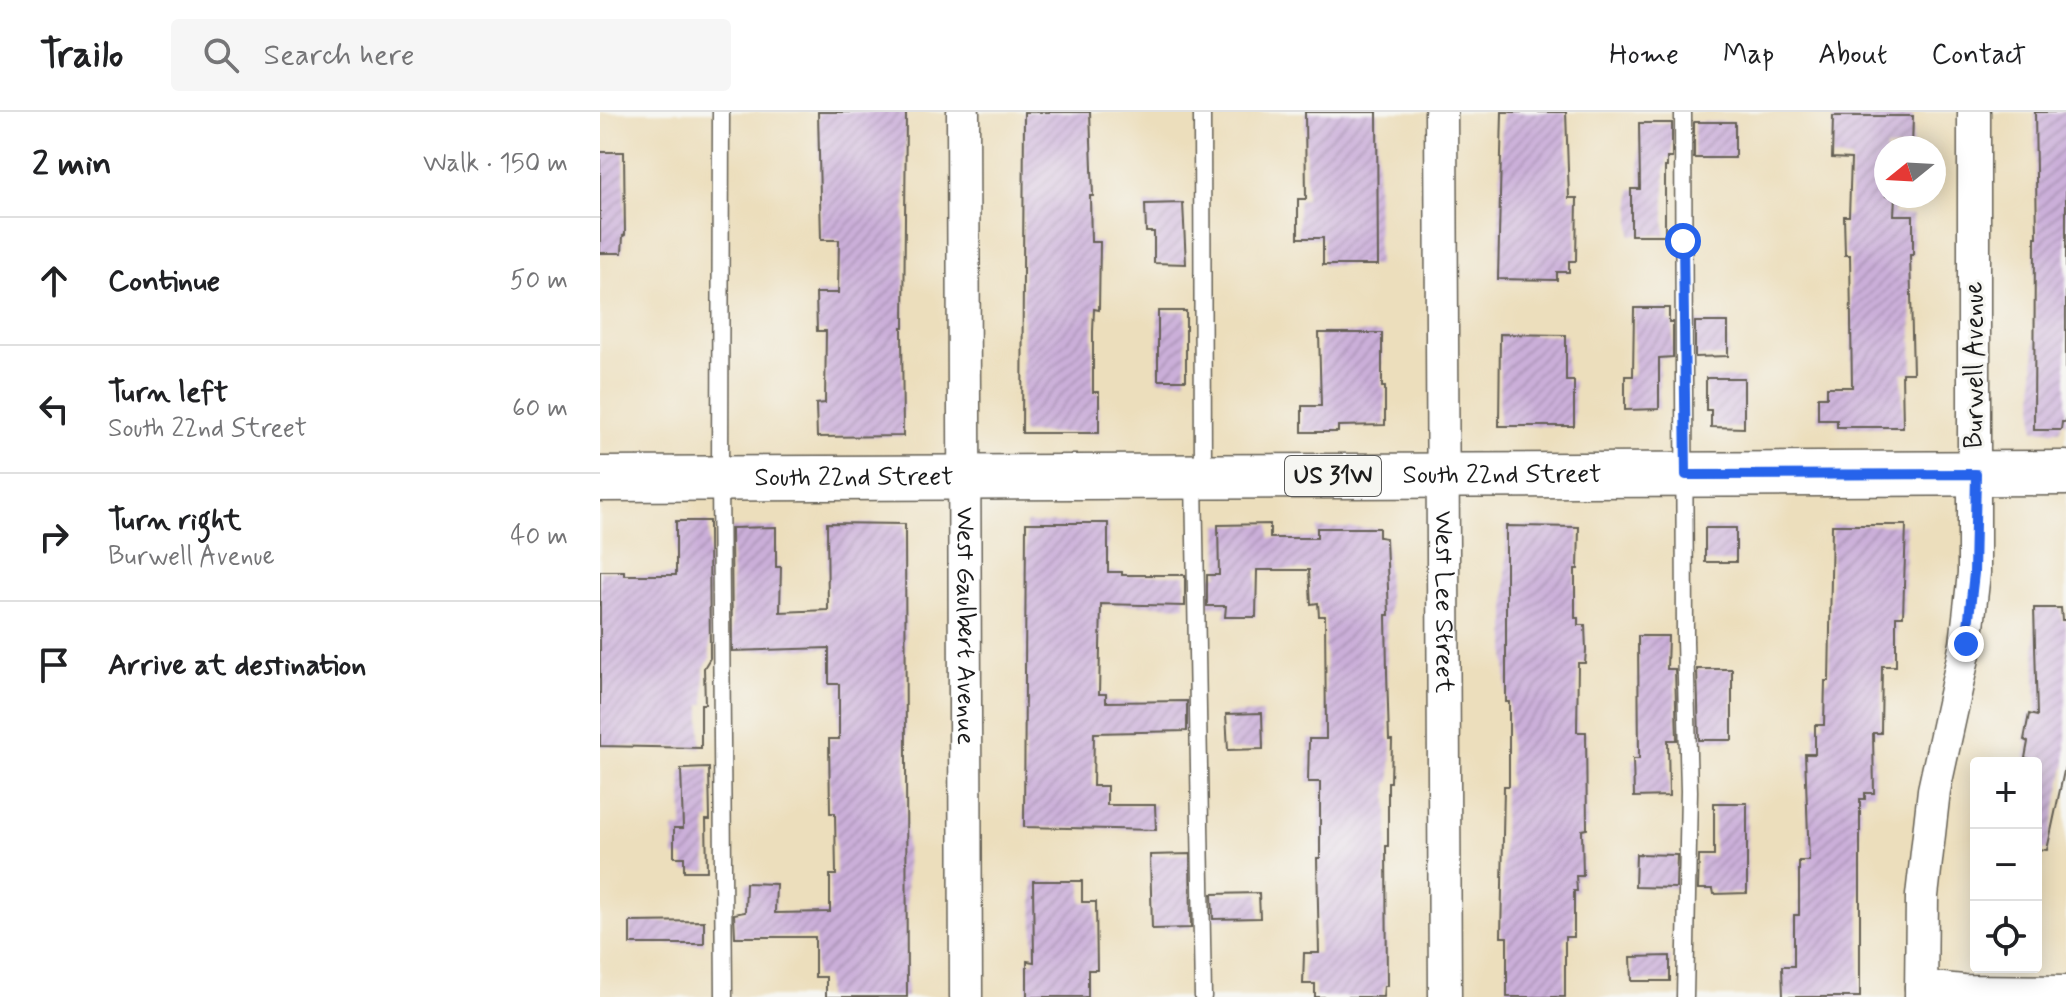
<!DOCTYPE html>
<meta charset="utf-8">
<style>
:root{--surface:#fff;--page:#f6f6f6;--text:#202124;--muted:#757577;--line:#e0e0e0}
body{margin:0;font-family:Mynerve,sans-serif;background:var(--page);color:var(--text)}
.controls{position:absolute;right:24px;bottom:24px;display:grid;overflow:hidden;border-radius:8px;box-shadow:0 4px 20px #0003}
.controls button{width:72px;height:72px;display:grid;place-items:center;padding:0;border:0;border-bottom:2px solid var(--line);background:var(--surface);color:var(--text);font:40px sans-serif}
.compass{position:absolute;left:1274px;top:24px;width:72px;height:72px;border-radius:50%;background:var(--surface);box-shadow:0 4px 20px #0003;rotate:252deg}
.stop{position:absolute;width:24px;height:24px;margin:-18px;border:6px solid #2563eb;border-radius:50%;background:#fff}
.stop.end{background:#2563eb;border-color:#fff;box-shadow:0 2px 8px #0008}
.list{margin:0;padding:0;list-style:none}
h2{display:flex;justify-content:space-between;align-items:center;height:104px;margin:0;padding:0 32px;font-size:34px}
h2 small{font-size:26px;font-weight:400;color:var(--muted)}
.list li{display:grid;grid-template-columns:52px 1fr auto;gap:24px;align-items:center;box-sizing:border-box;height:128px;padding:0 32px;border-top:2px solid var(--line)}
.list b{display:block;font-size:30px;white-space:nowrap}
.list p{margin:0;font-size:26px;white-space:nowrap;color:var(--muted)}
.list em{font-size:26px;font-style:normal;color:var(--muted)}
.icon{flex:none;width:44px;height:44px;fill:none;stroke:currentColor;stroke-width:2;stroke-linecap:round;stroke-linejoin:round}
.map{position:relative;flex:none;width:1466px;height:885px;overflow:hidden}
header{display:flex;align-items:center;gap:48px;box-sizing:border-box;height:112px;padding:0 40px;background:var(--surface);border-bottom:2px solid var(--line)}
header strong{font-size:38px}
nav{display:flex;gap:44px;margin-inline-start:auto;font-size:28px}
.search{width:560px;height:72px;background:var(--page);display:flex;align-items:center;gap:20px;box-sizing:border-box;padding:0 28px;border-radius:8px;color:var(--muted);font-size:30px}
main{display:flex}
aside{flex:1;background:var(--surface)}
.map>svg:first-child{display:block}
</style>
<header>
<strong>Trailo</strong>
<div class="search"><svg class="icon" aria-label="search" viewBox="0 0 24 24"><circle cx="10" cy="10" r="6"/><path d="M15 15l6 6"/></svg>Search here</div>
<nav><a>Home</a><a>Map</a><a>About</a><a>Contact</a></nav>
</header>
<main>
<aside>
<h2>2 min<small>Walk · 150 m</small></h2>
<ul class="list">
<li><svg class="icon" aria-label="ahead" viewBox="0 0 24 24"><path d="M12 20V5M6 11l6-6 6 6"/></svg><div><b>Continue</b></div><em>50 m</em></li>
<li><svg class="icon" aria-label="left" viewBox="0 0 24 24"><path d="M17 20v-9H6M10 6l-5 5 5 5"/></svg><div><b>Turn left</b><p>South 22nd Street</p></div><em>60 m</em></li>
<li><svg class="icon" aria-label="right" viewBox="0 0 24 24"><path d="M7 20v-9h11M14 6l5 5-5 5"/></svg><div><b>Turn right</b><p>Burwell Avenue</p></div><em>40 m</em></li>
<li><svg class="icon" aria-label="arrive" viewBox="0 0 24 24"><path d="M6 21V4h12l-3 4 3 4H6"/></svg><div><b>Arrive at destination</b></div></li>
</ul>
</aside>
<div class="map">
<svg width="1466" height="885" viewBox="0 0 1466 885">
<defs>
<pattern id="building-hatch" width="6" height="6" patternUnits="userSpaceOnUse" patternTransform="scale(2)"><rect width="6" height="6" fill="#cbafd9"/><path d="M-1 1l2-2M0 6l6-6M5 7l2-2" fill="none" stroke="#ae96ba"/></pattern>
</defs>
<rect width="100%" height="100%" fill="#f6f6f2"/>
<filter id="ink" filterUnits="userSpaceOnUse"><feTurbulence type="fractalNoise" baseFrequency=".0125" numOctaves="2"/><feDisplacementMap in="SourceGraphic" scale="16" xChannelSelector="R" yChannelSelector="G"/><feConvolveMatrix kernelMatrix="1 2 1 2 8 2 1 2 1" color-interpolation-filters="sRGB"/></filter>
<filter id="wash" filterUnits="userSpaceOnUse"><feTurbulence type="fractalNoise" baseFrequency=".006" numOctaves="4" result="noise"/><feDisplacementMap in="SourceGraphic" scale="32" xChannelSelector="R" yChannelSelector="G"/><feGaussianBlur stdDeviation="1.8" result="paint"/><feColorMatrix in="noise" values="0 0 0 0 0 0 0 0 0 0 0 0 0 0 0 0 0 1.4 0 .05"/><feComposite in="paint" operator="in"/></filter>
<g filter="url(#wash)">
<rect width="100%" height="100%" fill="#ecdebc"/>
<g id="blocks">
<path fill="url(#building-hatch)" d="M218 0H306L304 215H302L303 324 217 325 216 292 225 291 226 219H217L216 181H238L239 128H221Z
M424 0H490L493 84H490L491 130H500L499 198 494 197 493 220V280H499V321H422Z
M705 0H777L778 153H723V126H698V87H706Z
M902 0H966L969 86H977L976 149H969V160H957V168L898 167Z
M1435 0H1466V310H1462L1461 318H1434L1435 125H1437Z
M1233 4H1313L1312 36H1286V84H1295L1294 103H1313V143H1310L1313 261H1302L1303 315H1237V308H1218V285H1227V275H1252L1250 143H1245L1244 104H1249L1251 47 1232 46Z
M1094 10H1135V46H1094Z
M1039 11H1072V46H1067V55H1065V123H1031V77H1040Z
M0 40H24L25 123 23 124 22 141H0Z
M583 91 586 152 554 151V120H546L545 92Z
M1034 196H1069V210H1073V245L1059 246V297L1025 298V264H1033Z
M558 199H586V268H558Z
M1095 210H1128V244L1095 245Z
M719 221H782V275H785V313L738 314V320H702V294H721Z
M900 222 966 223V269H974V314H899Z
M1106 266H1144V316L1111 315V298H1106Z
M76 409H109V416L110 546 104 556 105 592H101V636L0 634V459H24V463H76Z
M227 411 305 412 307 885H226V865H215V825H135L134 802 145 800 146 771 176 772 175 801 230 800V763H236L235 701H230L229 627H239V572H229V536L132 539 131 416 176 415V455H181L180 500 228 498Z
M426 411H508V460H522V463H585V494L501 492 499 582H506V590L587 589V619L494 621 493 674H507V693H555L556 718 424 715Z
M670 412V426H717V416H779V425L786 426 789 503H786L787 560 789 628H792L791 670H788V734H786L787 874H784L783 885H715V872H703L704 841H719L717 746H720V670H708L709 627H726L725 504H719L718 491 711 492 709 458H657L656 505H625L626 494H607V463H619L618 413Z
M1232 413H1306L1303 504H1296V554H1282L1281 621H1273L1274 681H1265V687H1260V885H1183L1182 854H1194V803H1199V749H1209L1205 642H1215V613H1224L1225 569H1229Z
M906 414 979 415 978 457H975V506H978V513H985L986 538 985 551H978L977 620H986L987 717 982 718 983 764H976L977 779H974V825H965V885H907V825H901L904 674H909V590H906Z
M1105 416H1136V450H1105Z
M1434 496H1461L1462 508H1466V650L1447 738 1436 737V648L1425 646 1428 630 1424 628 1429 602 1437 604Z
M1038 524H1068L1067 557H1075L1077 628H1068L1069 684 1034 685 1033 647H1039Z
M1097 557H1132V628H1099Z
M662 601 663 637 628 638 626 602Z
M109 656 110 708H106L107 759H84V745H74V716H83L81 657Z
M1114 691H1147V781L1114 782 1113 777H1098L1099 744H1114Z
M590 742 591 816 552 817 550 743Z
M1036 742 1077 743 1076 776 1035 775Z
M433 769H482V790H496L497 858H488V885H427V849L434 850Z
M659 781 660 806 613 807 612 782Z
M104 809V832H30V810Z
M1070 844V869H1032L1031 845Z"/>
</g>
</g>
<g filter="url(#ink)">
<use href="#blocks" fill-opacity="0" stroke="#656054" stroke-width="2"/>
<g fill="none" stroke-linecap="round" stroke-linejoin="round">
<g stroke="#656054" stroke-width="19">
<path id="lane" d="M121 0 120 366 124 885
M602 0 603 362
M1083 0 1085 529 1089 679 1085 885
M594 367 603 885"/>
</g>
<g stroke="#656054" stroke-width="35">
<g id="street">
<path id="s1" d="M363 0 366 885"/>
<path id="s2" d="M841 0 845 885"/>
<path d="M1321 875 1363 879 1466 880"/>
<path d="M1321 885 1322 784 1334 678 1366 532 1374 461V0"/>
</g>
</g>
<g stroke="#656054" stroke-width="47">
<g id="primary">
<path id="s3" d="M0 367 1466 361"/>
</g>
</g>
<use href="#lane" stroke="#fff" stroke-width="16"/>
<use href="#street" stroke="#fff" stroke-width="32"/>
<use href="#primary" stroke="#fff" stroke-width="44"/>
</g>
</g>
<g fill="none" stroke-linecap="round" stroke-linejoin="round" filter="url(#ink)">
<path stroke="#2563eb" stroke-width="10" d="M1083 129 1086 363 1376 362 1374 461 1366 532"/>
</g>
<g text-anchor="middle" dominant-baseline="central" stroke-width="6" stroke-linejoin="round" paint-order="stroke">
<rect fill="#f6f6f2" stroke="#5d5d5c" stroke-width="2" x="685" y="344" width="96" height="40" rx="6"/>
<g font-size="24" font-weight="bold" fill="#1c1c1c">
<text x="733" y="364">US 31W</text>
</g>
<g font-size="26" fill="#1c1c1c" stroke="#f6f6f2">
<text transform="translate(1375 253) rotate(-90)">Burwell Avenue</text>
<text stroke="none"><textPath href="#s3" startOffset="902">South 22nd Street</textPath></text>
<text stroke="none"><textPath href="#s3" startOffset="254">South 22nd Street</textPath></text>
<text stroke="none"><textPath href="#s2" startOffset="490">West Lee Street</textPath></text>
<text stroke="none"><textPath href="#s1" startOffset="514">West Gaulbert Avenue</textPath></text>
</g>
</g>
</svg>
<div class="controls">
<button>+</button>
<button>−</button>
<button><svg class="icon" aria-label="locate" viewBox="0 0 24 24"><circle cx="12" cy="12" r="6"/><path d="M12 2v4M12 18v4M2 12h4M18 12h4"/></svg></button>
</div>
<svg class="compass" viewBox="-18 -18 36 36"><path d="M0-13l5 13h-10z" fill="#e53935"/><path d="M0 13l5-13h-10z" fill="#757577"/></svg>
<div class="stop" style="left:1083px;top:129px"></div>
<div class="stop end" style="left:1366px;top:532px"></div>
</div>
</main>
